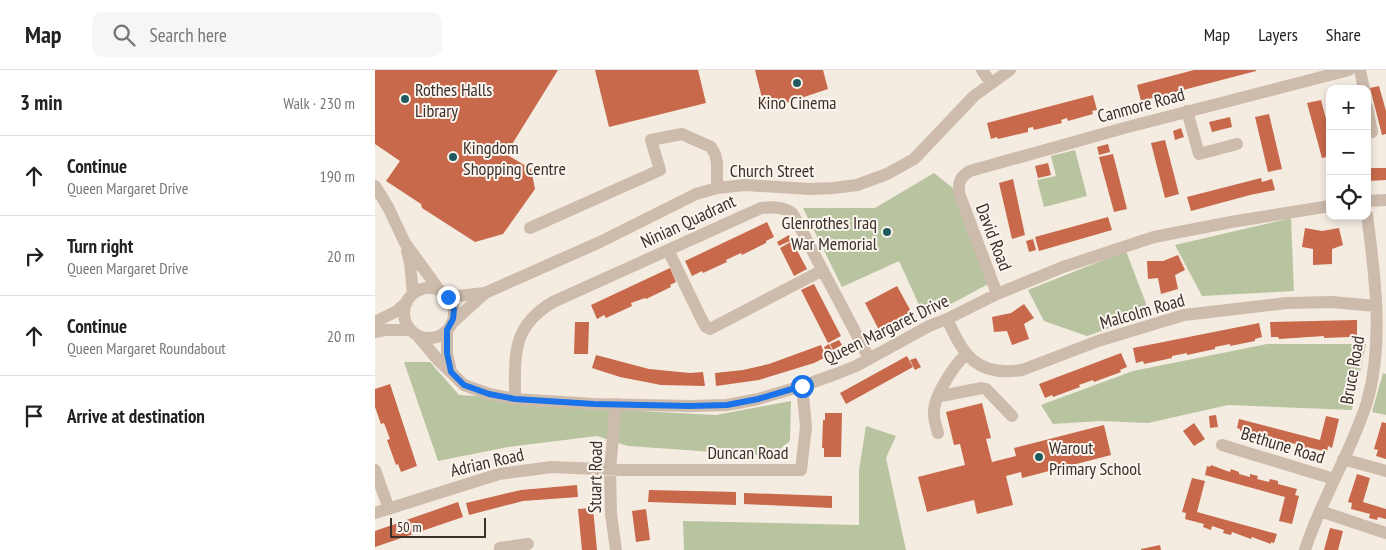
<!DOCTYPE html>
<meta charset="utf-8">
<style>
:root{--surface:#fff;--page:#f6f6f6;--text:#222;--muted:#767676;--line:#e0e0e0}
body{margin:0;font-family:"PT Sans Narrow",sans-serif;background:var(--page);color:var(--text)}
.controls{position:absolute;right:15px;top:15px;display:grid;overflow:hidden;border-radius:10px;box-shadow:0 2px 8px #0003}
.controls button{width:45px;height:45px;display:grid;place-items:center;padding:0;border:0;border-bottom:1px solid var(--line);background:var(--surface);color:var(--text);font:25px sans-serif}
.scale{position:absolute;left:15px;bottom:12px;width:96px;box-sizing:border-box;padding-left:5px;border:2px solid #3b302b;border-top:0;font-size:14px;line-height:18px;white-space:nowrap;color:#3b302b;-webkit-text-stroke:4px #fbf5ee;paint-order:stroke}
.stop{position:absolute;width:15px;height:15px;margin:-11px;border:4px solid #1a73e8;border-radius:50%;background:#fff}
.stop.end{background:#1a73e8;border-color:#fff;box-shadow:0 1px 5px #0008}
.list{margin:0;padding:0;list-style:none}
h2{display:flex;justify-content:space-between;align-items:center;height:65px;margin:0;padding:0 20px;font-size:21px}
h2 small{font-size:16px;font-weight:400;color:var(--muted)}
.list li{display:grid;grid-template-columns:32px 1fr auto;gap:15px;align-items:center;box-sizing:border-box;height:80px;padding:0 20px;border-top:1px solid var(--line)}
.list b{display:block;font-size:19px;white-space:nowrap}
.list p{margin:0;font-size:16px;white-space:nowrap;color:var(--muted)}
.list em{font-size:16px;font-style:normal;color:var(--muted)}
.icon{flex:none;width:28px;height:28px;fill:none;stroke:currentColor;stroke-width:2;stroke-linecap:round;stroke-linejoin:round}
.map{position:relative;flex:none;width:1011px;height:480px;overflow:hidden}
header{display:flex;align-items:center;gap:30px;box-sizing:border-box;height:70px;padding:0 25px;background:var(--surface);border-bottom:1px solid var(--line)}
header strong{font-size:24px}
nav{display:flex;gap:28px;margin-inline-start:auto;font-size:18px}
.search{width:350px;height:45px;background:var(--page);display:flex;align-items:center;gap:12px;box-sizing:border-box;padding:0 18px;border-radius:10px;color:var(--muted);font-size:19px}
main{display:flex}
aside{flex:1;background:var(--surface)}
.map>svg:first-child{display:block}
</style>
<header>
<strong>Map</strong>
<div class="search"><svg class="icon" aria-label="search" viewBox="0 0 24 24"><circle cx="10" cy="10" r="6"/><path d="M15 15l6 6"/></svg>Search here</div>
<nav><a>Map</a><a>Layers</a><a>Share</a></nav>
</header>
<main>
<aside>
<h2>3 min<small>Walk · 230 m</small></h2>
<ul class="list">
<li><svg class="icon" aria-label="ahead" viewBox="0 0 24 24"><path d="M12 20V5M6 11l6-6 6 6"/></svg><div><b>Continue</b><p>Queen Margaret Drive</p></div><em>190 m</em></li>
<li><svg class="icon" aria-label="right" viewBox="0 0 24 24"><path d="M7 20v-9h11M14 6l5 5-5 5"/></svg><div><b>Turn right</b><p>Queen Margaret Drive</p></div><em>20 m</em></li>
<li><svg class="icon" aria-label="ahead" viewBox="0 0 24 24"><path d="M12 20V5M6 11l6-6 6 6"/></svg><div><b>Continue</b><p>Queen Margaret Roundabout</p></div><em>20 m</em></li>
<li><svg class="icon" aria-label="arrive" viewBox="0 0 24 24"><path d="M6 21V4h12l-3 4 3 4H6"/></svg><div><b>Arrive at destination</b></div></li>
</ul>
</aside>
<div class="map">
<svg width="1011" height="480" viewBox="0 0 1011 480">
<rect width="100%" height="100%" fill="#f4ebe1"/>
<path fill="#b8c4a0" d="M700 80 712 126 669 137 662 110 681 106 676 86Z
M559 103 584 123 617 212 550 248 524 191 467 217 428 138H500Z
M916 148 919 221 827 226 800 175Z
M751 181 775 244 712 266 669 251 653 220Z
M892 274H991L977 340 853 335 773 353 725 351 678 354 666 335 758 301Z
M29 292H55L84 325 144 329 224 339 341 345 416 331 415 371 396 386 253 376 222 366 133 377 63 391Z
M1008 303 1011 304V345L997 342Z
M491 356 521 366 511 388 531 480H309L308 451 484 455V400Z"/>
<path fill="#c8694b" d="M0 0H183L131 84 156 99 160 119 128 164 100 172 47 138 46 134 11 111 25 91 0 74Z
M220 0H323L331 33 234 57Z
M380 0H448L453 19 390 40Z
M819 0H881V1L766 31 762 15Z
M1004 16 1011 41V64L1007 65 995 18Z
M718 25 722 40 717 41 718 44 693 51 692 48 686 50 687 53 659 60 658 57 653 58V62L623 69 622 67 616 69 612 53Z
M946 30 955 64V86L947 88 932 33Z
M894 44 907 99 893 102 880 47Z
M855 47 857 57 837 62 834 52Z
M806 58 809 67 800 70 798 61Z
M790 70 804 124 790 128 776 73Z
M733 74 735 82 724 85 722 77Z
M738 84 752 139 739 142 724 87Z
M673 93 676 105 663 108 660 96Z
M992 98H1011V110L992 111Z
M886 108 887 112 897 109 900 120 875 125 816 141 812 127Z
M638 109 650 165 637 169 624 113Z
M733 147 737 160 664 181 660 167Z
M392 152 399 167 391 171V173L367 185 366 183 351 190 352 192 328 203 327 201 317 206 310 191Z
M930 158 947 161 964 158 968 175 957 179V194L938 195V179L927 177Z
M414 165 417 170 404 176 402 172Z
M658 169 661 180 654 182 651 171Z
M417 171 432 199 419 206 405 178Z
M803 185 810 200 800 205 803 219 786 224 783 208 773 209 772 191H788Z
M295 198 301 212 295 215 296 217 271 229 270 228 256 233 257 236 231 248 229 245 222 249 216 235Z
M439 214 466 266 453 273 426 220Z
M522 216 538 245 505 262 490 233Z
M649 234 659 248 649 254 654 269 637 275 632 261 619 262 617 247 636 243Z
M982 250V265H975V267L949 268V266L904 269 903 267H896L895 252Z
M200 252H214L213 284H199Z
M884 253 887 267 880 269V271L855 276V274L840 277V279L812 285V283L797 286V288L769 294 768 291 761 293 758 278Z
M464 270 467 275 458 280 455 274Z
M454 274 459 284 454 287 449 277Z
M446 275 451 287 439 293 384 310 341 316 340 303 368 300 394 294Z
M746 283 752 297 745 300 746 302 719 312 718 310 704 315 705 317 678 327 677 325 670 328 664 314Z
M221 285 274 299 315 303 328 302 330 316 286 315 245 307 217 298Z
M532 286 538 297 471 334 465 323Z
M541 288 546 297 540 300 535 290Z
M15 314 42 396 26 402 23 394 21 395 12 370 15 369 9 353 6 354 0 337V319Z
M607 333 616 368 611 369 617 392 641 386 639 378 729 355 736 385 647 408 646 402 631 406 638 435 602 444 599 430 552 442 543 407 590 395 585 374 579 375 571 342Z
M450 343H467L466 387H449V378H447L448 350H450Z
M841 345 843 357 835 358 834 346Z
M951 346 964 349 957 378 953 376 952 382 932 377V380L923 378 924 375 912 372 911 375 903 373 904 370 884 367 885 364 865 361V359L862 358 864 349 945 370Z
M1007 352 1011 353V389L1001 386 1003 380 999 379Z
M819 353 830 369 819 376 808 361Z
M836 395 852 401 855 402 856 399 864 402V404L875 407V404L883 406 882 409 894 412 895 409 903 411V414L922 419 920 425 924 426 917 454 904 451 910 427 830 405 832 396 835 397Z
M982 404 995 408 988 432 1011 439V449L1003 447 1002 450 994 448 995 444 976 439 977 433 973 432Z
M817 408 830 411 822 442 902 464 899 473 896 472V474L877 467 876 469 857 462 856 465 848 463 849 460 837 456 836 460 828 457 829 454 810 449 811 443 807 442Z
M202 415 203 427 148 431 94 445 91 433 146 420Z
M274 420 361 422V435L273 432Z
M369 423 457 426V438L369 434Z
M83 432 88 447 0 477V461Z
M218 438 222 480H207L203 439Z
M271 439 275 470 261 472 257 441Z
M955 458 968 461 963 480H949Z
M785 475 786 480H766V479Z"/>
<g fill="none" stroke-linecap="round" stroke-linejoin="round">
<path stroke="#cdbbac" stroke-width="12" d="M607 0 616 13
M985 0 989 19
M992 37 997 62
M812 41 824 84 862 74
M0 116 13 137 30 173 65 221
M992 131 1011 130
M155 158 285 100 276 70 307 64 336 77 340 84 342 93V118
M293 180 327 250 331 257 335 259 448 200
M32 181 35 193 38 224
M29 243a25 25 0 1 1 50 0a25 25 0 1 1-50 0Z
M622 224 584 123C583 112 585 107 595 101L749 58 974 0
M73 227 110 223
M572 249C589 286 602 307 647 300L723 271 809 245 912 233 957 232 1001 236
M0 252 22 241 32 232
M77 253 110 223 225 172 321 124 342 118 370 115 435 119 458 118 482 115 512 104 539 89 599 26 635 0
M72 261V283L76 302
M0 262 10 260H36
M42 265 64 291 89 315 114 324 140 329 219 334 315 336 352 335 383 329 427 316 461 304 481 296 554 256 572 249 622 224 688 197 779 167 856 152 955 136
M564 324 566 326 607 318 611 319 637 346
M140 329C140 285 136 257 178 232L386 138C396 137 410 136 418 144L494 288
M241 334 235 399 236 444 241 480
M563 363C561 356 558 348 559 340 560 325 580 293 591 285
M847 375 959 409
M968 389 1011 401
M0 400 14 439
M945 441 1011 463
M0 443 124 404 177 397 247 400H426L431 357 427 316
M125 480V478L153 474
M930 480C946 429 976 383 992 332 1009 273 1000 205 992 145"/>
</g>
<g fill="none" stroke-linecap="round" stroke-linejoin="round">
<path stroke="#1a73e8" stroke-width="6" d="M73 227 79 239 78 249 72 260V283L76 302 89 315 114 324 140 329 219 334 315 336 352 335 383 329 427 316"/>
</g>
<g fill="#1f5a5e" stroke="#fbf5ee" stroke-width="2">
<circle cx="422" cy="13" r="5"/>
<circle cx="30" cy="29" r="5"/>
<circle cx="78" cy="87" r="5"/>
<circle cx="512" cy="162" r="5"/>
<circle cx="664" cy="387" r="5"/>
</g>
<g text-anchor="middle" dominant-baseline="central" stroke-width="4" stroke-linejoin="round" paint-order="stroke">
<g font-size="18" fill="#3b302b" stroke="#fbf5ee" text-anchor="start">
<text x="40" y="19">Rothes Halls<tspan x="40" dy="21">Library</tspan></text>
<text x="422" y="32" text-anchor="middle">Kino Cinema</text>
<text x="88" y="77">Kingdom<tspan x="88" dy="21">Shopping Centre</tspan></text>
<text x="502" y="152" text-anchor="end">Glenrothes Iraq<tspan x="502" dy="21">War Memorial</tspan></text>
<text x="674" y="377">Warout<tspan x="674" dy="21">Primary School</tspan></text>
</g>
<g font-size="18" fill="#3b302b" stroke="#fbf5ee">
<text transform="translate(766 35) rotate(-15)">Canmore Road</text>
<text x="397" y="100">Church Street</text>
<text transform="translate(313 151) rotate(-25)">Ninian Quadrant</text>
<text transform="translate(619 167) rotate(69)">David Road</text>
<text transform="translate(767 241) rotate(-16)">Malcolm Road</text>
<text transform="translate(511 259) rotate(-26)">Queen Margaret Drive</text>
<text transform="translate(977 300) rotate(-80)">Bruce Road</text>
<text transform="translate(908 375) rotate(17)">Bethune Road</text>
<text x="373" y="382">Duncan Road</text>
<text transform="translate(112 392) rotate(-13)">Adrian Road</text>
<text transform="translate(220 407) rotate(-89)">Stuart Road</text>
</g>
</g>
</svg>
<div class="controls">
<button>+</button>
<button>−</button>
<button><svg class="icon" aria-label="locate" viewBox="0 0 24 24"><circle cx="12" cy="12" r="6"/><path d="M12 2v4M12 18v4M2 12h4M18 12h4"/></svg></button>
</div>
<div class="scale">50 m</div>
<div class="stop" style="left:427px;top:316px"></div>
<div class="stop end" style="left:73px;top:227px"></div>
</div>
</main>
